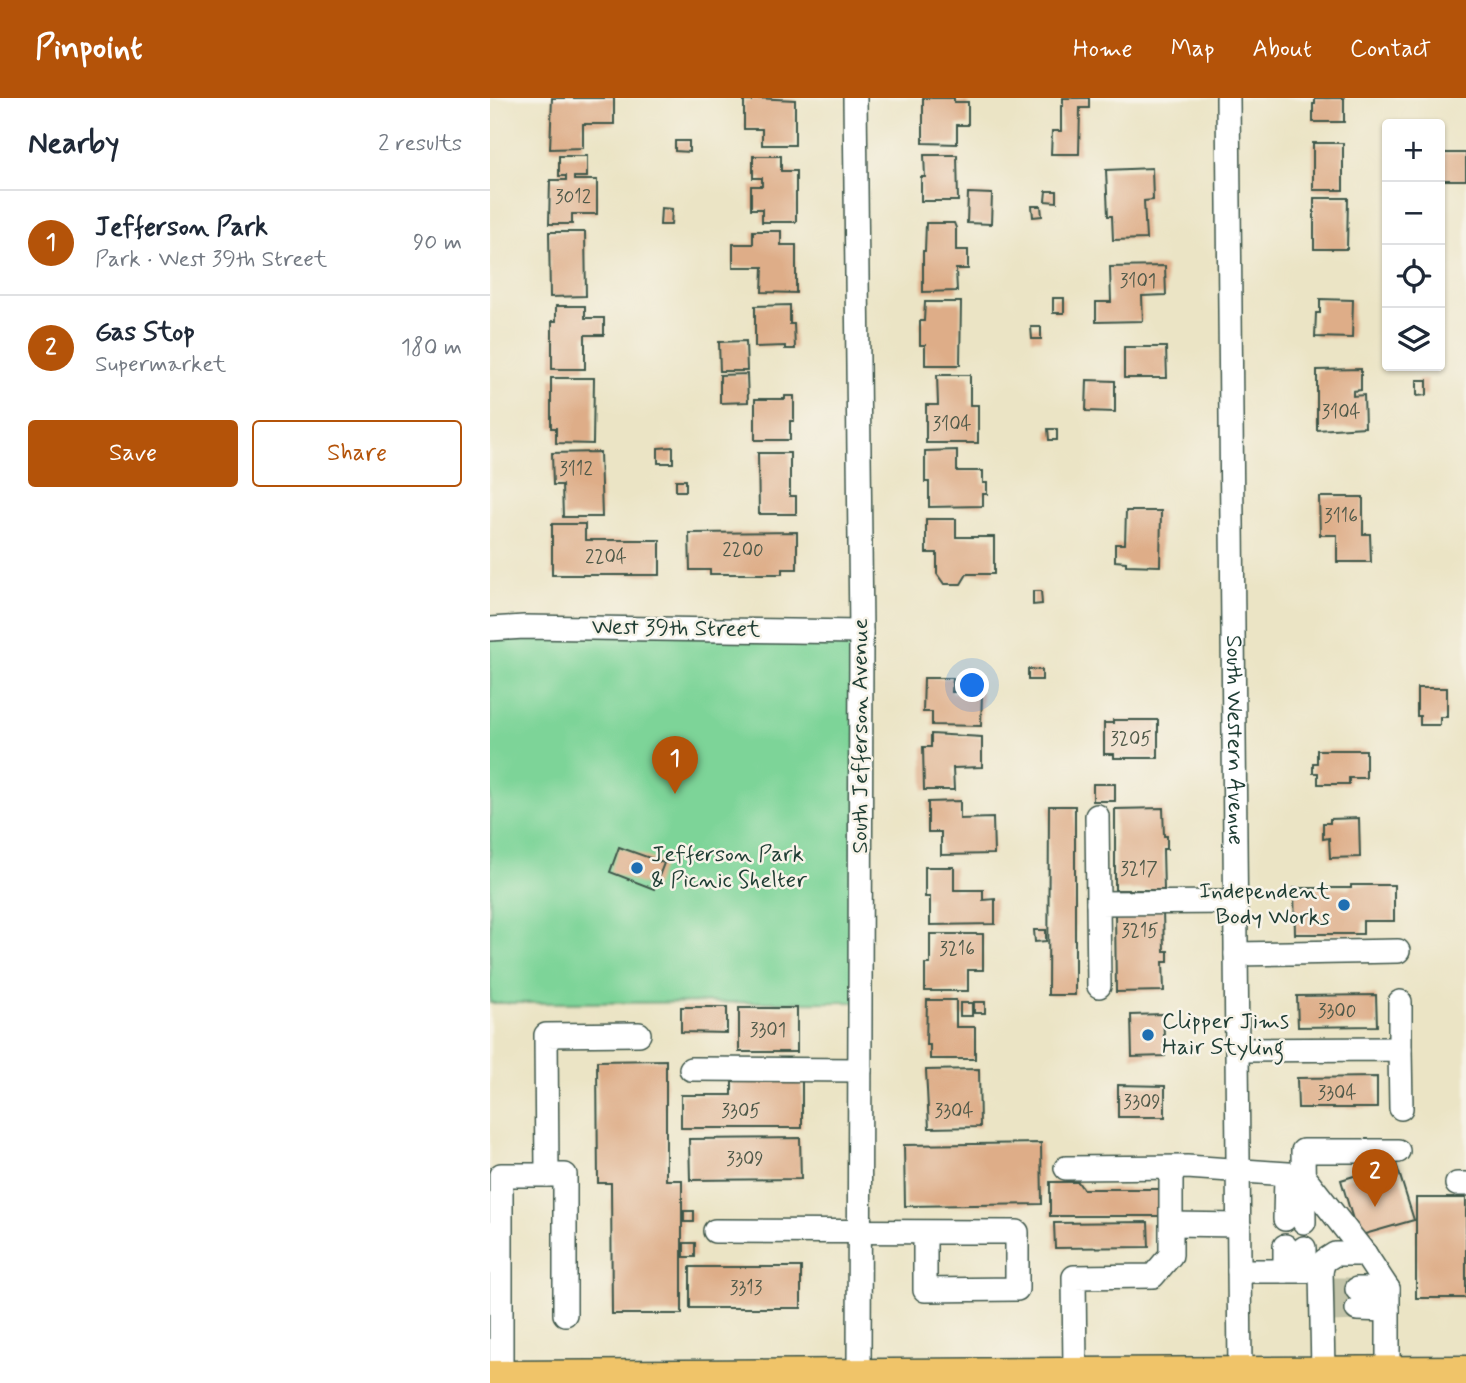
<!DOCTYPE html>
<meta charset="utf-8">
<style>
:root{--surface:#fff;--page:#f6f6f7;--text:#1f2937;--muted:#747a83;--line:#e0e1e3;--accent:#b45309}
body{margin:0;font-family:Mynerve,sans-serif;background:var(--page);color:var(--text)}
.controls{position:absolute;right:21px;top:21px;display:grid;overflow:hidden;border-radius:7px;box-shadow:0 2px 5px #0004}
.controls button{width:63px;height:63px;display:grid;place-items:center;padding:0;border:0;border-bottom:2px solid var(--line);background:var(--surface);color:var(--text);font:35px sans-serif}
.you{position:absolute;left:483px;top:588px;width:24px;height:24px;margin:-18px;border:5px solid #fff;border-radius:50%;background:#1a73e8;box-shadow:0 0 0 10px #1a73e833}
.badge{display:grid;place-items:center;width:46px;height:46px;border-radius:50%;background:var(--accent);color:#fff;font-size:23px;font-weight:700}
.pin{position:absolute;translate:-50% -58px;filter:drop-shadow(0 2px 4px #0008)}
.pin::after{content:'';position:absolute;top:37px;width:24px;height:21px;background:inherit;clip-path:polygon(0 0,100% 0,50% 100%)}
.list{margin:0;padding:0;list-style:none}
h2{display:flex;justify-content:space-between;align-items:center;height:91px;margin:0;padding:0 28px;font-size:30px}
h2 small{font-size:23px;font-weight:400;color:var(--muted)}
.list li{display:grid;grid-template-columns:46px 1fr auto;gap:21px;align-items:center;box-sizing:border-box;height:105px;padding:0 28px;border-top:2px solid var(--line)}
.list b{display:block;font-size:26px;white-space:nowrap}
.list p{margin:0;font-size:23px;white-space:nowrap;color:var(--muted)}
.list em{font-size:23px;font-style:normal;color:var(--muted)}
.actions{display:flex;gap:14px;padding:21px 28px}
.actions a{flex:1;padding:16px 0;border:2px solid var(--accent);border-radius:7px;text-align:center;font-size:24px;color:var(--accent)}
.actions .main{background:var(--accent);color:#fff}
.icon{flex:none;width:38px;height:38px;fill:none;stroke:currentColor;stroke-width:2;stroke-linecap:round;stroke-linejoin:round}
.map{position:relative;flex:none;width:976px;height:1285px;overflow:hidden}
header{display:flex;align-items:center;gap:42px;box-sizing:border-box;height:98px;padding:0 35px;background:var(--accent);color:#fff}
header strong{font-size:33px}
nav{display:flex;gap:38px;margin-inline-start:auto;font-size:24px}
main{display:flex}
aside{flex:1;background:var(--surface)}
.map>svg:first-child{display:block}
</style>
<header>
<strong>Pinpoint</strong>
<nav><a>Home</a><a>Map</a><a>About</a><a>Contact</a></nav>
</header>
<main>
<aside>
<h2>Nearby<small>2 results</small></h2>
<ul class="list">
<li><span class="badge">1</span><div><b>Jefferson Park</b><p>Park · West 39th Street</p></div><em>90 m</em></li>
<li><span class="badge">2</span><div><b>Gas Stop</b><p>Supermarket</p></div><em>180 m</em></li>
</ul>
<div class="actions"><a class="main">Save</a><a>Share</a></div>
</aside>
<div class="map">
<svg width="976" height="1285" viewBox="0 0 976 1285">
<rect width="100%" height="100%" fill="#f7f3e8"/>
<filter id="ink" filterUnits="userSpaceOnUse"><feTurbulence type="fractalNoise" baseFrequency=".0143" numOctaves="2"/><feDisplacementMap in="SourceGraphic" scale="14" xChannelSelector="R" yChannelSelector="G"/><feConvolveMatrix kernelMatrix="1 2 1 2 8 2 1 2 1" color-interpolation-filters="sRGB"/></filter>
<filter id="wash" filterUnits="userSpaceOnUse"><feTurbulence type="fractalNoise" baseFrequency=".00686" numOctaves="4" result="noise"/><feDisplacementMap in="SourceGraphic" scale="28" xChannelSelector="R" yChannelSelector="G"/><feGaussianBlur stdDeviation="1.57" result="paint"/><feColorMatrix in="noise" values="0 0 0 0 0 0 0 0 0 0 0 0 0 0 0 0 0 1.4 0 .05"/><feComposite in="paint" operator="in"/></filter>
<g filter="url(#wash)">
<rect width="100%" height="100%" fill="#ebe4c5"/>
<path fill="#7dd498" stroke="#4e8866" stroke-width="2" d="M0 531 371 534 370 904 0 905Z"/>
<g id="blocks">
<path fill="#dead88" d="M62 0H124V26H93V50L60 51Z
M262 0 305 2V47H272V31H254V3H262Z
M433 0H464V4H478V27H467V46L433 45Z
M573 0H599V10H590L589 56H561L562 33H571V8H573Z
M825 0H854V24H823V6H825Z
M185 43H199V54L185 53Z
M823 45H853V92H823Z
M950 55H976V82H950Z
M434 57H467L468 103H431V79H435Z
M69 58H97V79H84V82H107V116H82V126H59L60 82H76V78H69Z
M263 58H291V73H306V124H272V111H261V88H272V80H263Z
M662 70 663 102 654 103 656 141 623 142 622 118H618L616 72Z
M556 93H567V104L555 103Z
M478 95 502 96 501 126 477 125Z
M824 100H858L857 151H824Z
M542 108H551L552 118 543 119Z
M171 110 182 111 181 127H170Z
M436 125H464L466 130V152H478V171H466L467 193 433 194V153H435Z
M263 133H291V147H306V195L272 194 273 169H243V146H263Z
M59 134H95L96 198 60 199Z
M675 168 676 197 652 198 653 223 606 224V204H621L620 169Z
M563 200H574V215H563Z
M830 201 863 202 862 240 825 239 826 215H830Z
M435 204H471L470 267H435V247H430V223H434Z
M300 207V226H304L305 251H295V248L265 249V208Z
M66 208H95V220H114V237H95V271H62V223H66Z
M541 229H551V241H542Z
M256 243 257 273H230L229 244Z
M634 249H676L677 280H634Z
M871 271V292L863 293V298L874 297 875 329 827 332V272Z
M257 276 258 304 230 305V277Z
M447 277H480V307H488V345H436V307H448Z
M61 280H104L103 346 66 345V330H61Z
M597 282 625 283V314L596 313Z
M927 282H937V297L927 298Z
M295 298H304V323H300V342H265V301H295Z
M558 331H567V342H559Z
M183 349V365H168V350Z
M467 352V373H493V385H497V396H493V408L439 409V384H435V353Z
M110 354 112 419H73L72 387H63L62 355Z
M268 355H300V398H306V416H269Z
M186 382H196V393H186Z
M829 399H873V436H880L881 464H847V437H830Z
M636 413H671L670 468 636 467V464L625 463V446H635Z
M436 421H466V439H504V476H477L471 486H454L447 476V455H436Z
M62 426H95V442H170V477H62Z
M307 434V471H292V476H220V472H200L199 435Z
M543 493H551L552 506 543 507Z
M538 571 552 572V582H538Z
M434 580H463L462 594H492L491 628 442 627V614H433Z
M927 590H957V619H950V627H930V618H927Z
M623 622H668V660H624V656H614V625H623Z
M441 636 492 639V669L463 670 464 692H434L433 649H441Z
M827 652H876V680H859V686H828V675H823V665H827Z
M603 686H625V703H603Z
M470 703V721L503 720 504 756 451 757V734H438V704Z
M559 708H585V897H558Z
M673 710 674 738H677V751H673L674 792H625V711Z
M869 720 870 759 840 760 839 740 833 741V725H840V721Z
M129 749 174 765 164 791 120 774Z
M435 769H464V792H493V802L505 801V826L440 827V799H435Z
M861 787H904V823H873V836H805L804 790H861Z
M625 812H673L674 853H678V864H673L674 893 626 894Z
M544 832H556V843L545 844Z
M440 836H493V872H478V893H435V866H440Z
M886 897 887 928 808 929 807 898Z
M437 902H466V929H485V961H440V947H436Z
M484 904H495V915H484Z
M470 905H482V918H470Z
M191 909H237V935L191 934Z
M249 910H307V954H249Z
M673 916 675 958 642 959 641 917Z
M176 962V1082H192V1216H122L121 1085H108L107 963Z
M489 971 490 1029 439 1030 436 972Z
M887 979V1010H808L807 980Z
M242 982 312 983V1030H191V997H242Z
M628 987 675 988V1019H628Z
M310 1040 311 1081 200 1082 199 1041Z
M551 1045 552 1106 415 1108 414 1047Z
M906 1065 924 1122 868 1138 851 1082Z
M560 1084H588L593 1091H671V1118H560Z
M926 1100H976V1200H926Z
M194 1113H204V1124H194Z
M658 1124 659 1149 565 1150 564 1125Z
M194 1145H205V1159H194Z
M200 1169H311V1210H200Z"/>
</g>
</g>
<g filter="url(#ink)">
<use href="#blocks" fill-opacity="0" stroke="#3e564a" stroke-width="2"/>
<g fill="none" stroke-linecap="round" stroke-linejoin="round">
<path stroke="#c2c3a8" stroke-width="23" stroke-dasharray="23 11" stroke-linecap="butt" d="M843 1191H867
M843 1212 867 1211"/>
<g stroke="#3e564a" stroke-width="26">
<g id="minor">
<path d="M365 0 371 534 369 1276"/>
<path id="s1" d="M738 0 750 1273"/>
<path d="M0 531 34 529 371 534"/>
<path d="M607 718 608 805"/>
<path d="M746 856 908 853"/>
<path d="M609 888 608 805 745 804"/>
<path d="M910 904V951"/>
<path d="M747 952 910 951 911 1010"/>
<path d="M201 971 370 972"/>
<path d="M576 1070 697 1069 813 1077"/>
<path d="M57 1077 56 937 149 936"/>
<path d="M813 1077 875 1156 898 1191V1273"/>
<path d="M967 1086H976"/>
<path d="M795 1121 796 1077"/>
<path d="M814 1124 813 1053H908"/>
<path d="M682 1126 749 1127"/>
<path d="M225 1133 527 1134V1191L435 1192V1135"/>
<path d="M814 1150V1173"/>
<path d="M749 1173H831L833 1273"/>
<path d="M795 1173V1148"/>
<path d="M831 1173 834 1163 845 1156H875"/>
<path d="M867 1191H898"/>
<path d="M867 1211 898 1212"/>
<path d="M585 1273 584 1179 663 1178 681 1157V1070"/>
<path d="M11 1278V1077H75V1216"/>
</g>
</g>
<g stroke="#3e564a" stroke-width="33">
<path id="major" d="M0 1278 976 1273"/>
</g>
<use href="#minor" stroke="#fff" stroke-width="23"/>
<use href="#major" stroke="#f0c469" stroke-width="30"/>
</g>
</g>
<g fill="#1f6fb2" stroke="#f7f3e8" stroke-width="2.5">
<circle cx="147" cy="770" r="7"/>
<circle cx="854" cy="807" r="7"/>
<circle cx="658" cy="937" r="7"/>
</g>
<g text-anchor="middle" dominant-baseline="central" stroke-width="5" stroke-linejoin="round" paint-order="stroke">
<g font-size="19" fill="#4f5949">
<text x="83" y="99">3012</text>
<text x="648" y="183">3101</text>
<text x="851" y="314">3104</text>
<text x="462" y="326">3104</text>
<text x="86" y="371">3112</text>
<text x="851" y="418">3116</text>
<text x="253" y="452">2200</text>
<text x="116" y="459">2204</text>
<text x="641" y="641">3205</text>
<text x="649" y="771">3217</text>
<text x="650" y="833">3215</text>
<text x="467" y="851">3216</text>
<text x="847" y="913">3300</text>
<text x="278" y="932">3301</text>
<text x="847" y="995">3304</text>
<text x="652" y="1004">3309</text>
<text x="251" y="1013">3305</text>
<text x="464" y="1013">3304</text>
<text x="255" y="1061">3309</text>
<text x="256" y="1190">3313</text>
</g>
<g font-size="23" fill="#1f3d34" stroke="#f7f3e8">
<text transform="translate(186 531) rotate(1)">West 39th Street</text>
<text transform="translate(371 638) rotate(-90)">South Jefferson Avenue</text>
<text stroke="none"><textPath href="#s1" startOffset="642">South Western Avenue</textPath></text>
</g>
<g font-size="23" fill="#1f3d34" stroke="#f7f3e8" text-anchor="start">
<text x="161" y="757">Jefferson Park<tspan x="161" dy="26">&amp; Picnic Shelter</tspan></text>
<text x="840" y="794" text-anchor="end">Independent<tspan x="840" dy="26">Body Works</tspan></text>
<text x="672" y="924">Clipper Jims<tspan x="672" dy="26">Hair Styling</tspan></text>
</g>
</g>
</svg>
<div class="controls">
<button>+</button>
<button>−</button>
<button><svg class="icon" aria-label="locate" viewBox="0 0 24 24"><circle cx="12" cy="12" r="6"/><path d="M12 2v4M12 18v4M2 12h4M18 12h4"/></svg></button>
<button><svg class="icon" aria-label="layers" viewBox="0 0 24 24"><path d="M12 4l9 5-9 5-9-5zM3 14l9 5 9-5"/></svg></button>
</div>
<div class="you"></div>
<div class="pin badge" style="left:185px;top:696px">1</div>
<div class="pin badge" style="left:885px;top:1109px">2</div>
</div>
</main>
